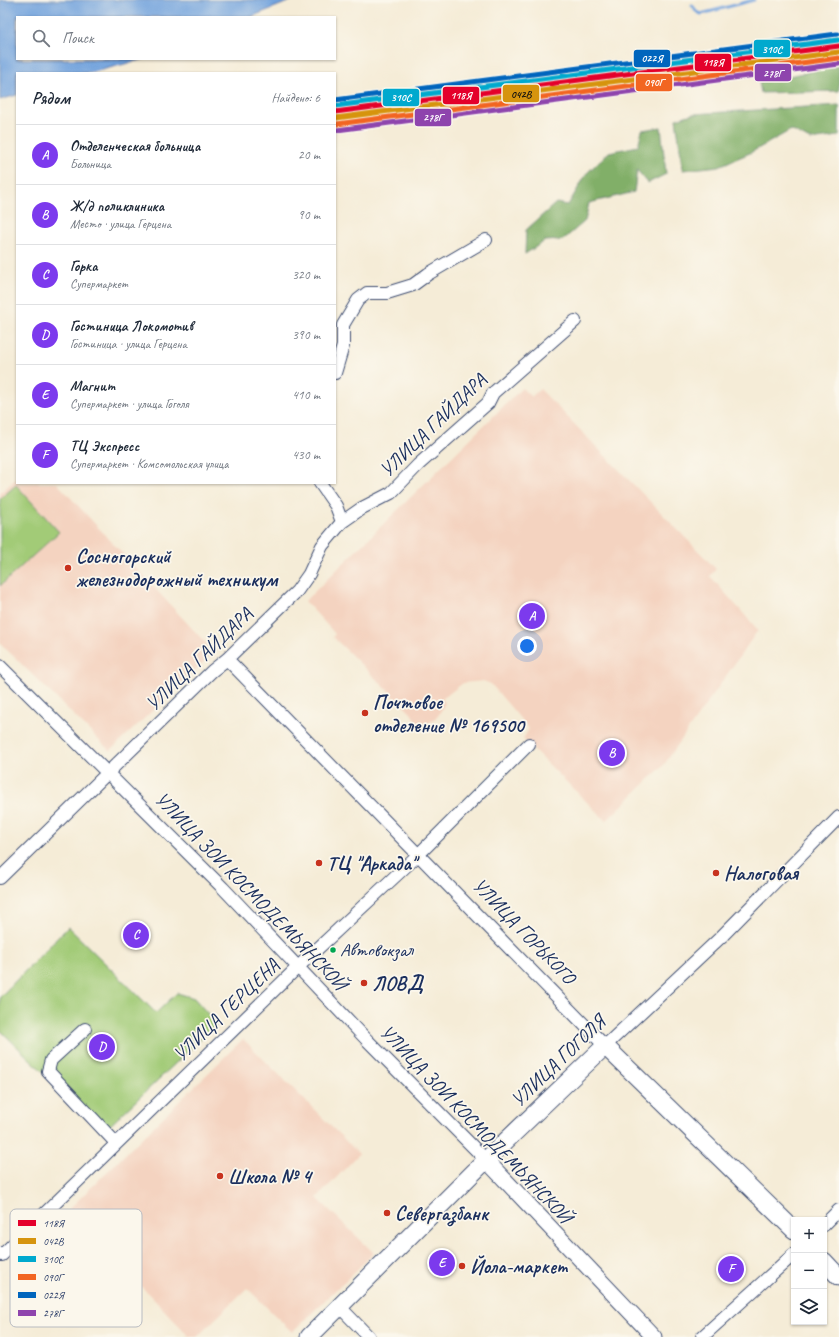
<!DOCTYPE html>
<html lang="ru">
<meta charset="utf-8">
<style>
:root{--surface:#fff;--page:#f2f2f3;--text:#1f2937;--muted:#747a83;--line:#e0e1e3;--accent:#7c3aed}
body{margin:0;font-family:Caveat,sans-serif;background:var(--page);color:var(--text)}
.controls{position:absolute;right:12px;bottom:12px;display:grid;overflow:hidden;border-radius:0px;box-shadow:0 1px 3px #0004}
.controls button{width:36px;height:36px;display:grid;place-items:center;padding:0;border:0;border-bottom:1px solid var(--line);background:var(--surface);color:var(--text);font:20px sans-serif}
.you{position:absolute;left:527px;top:646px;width:14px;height:14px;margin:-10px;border:3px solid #fff;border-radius:50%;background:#1a73e8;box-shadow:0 0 0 6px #1a73e833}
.badge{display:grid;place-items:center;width:26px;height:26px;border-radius:50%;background:var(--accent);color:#fff;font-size:13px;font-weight:700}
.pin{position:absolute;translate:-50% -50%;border:2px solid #fff;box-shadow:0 1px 4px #0006}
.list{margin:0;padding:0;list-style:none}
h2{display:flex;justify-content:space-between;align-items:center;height:52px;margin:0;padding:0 16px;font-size:17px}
h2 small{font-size:13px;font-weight:400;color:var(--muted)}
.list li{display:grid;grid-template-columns:26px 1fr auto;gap:12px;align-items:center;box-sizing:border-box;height:60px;padding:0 16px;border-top:1px solid var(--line)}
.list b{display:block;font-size:15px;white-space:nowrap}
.list p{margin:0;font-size:13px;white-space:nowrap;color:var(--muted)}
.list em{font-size:13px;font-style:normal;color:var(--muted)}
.icon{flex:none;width:22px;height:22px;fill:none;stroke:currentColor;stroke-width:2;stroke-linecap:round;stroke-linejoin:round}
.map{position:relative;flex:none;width:839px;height:1337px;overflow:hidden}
.search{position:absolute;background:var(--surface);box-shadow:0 1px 3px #0004;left:16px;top:16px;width:320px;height:44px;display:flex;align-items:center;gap:10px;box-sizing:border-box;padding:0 14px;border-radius:0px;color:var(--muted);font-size:15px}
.panel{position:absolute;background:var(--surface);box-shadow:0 1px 3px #0004;left:16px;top:72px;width:320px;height:412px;border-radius:0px}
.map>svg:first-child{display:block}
</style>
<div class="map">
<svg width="839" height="1337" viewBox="0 0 839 1337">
<rect width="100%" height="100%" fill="#fbf7ec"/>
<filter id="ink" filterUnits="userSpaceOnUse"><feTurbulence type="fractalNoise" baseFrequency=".025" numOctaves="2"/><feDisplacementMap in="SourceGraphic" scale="8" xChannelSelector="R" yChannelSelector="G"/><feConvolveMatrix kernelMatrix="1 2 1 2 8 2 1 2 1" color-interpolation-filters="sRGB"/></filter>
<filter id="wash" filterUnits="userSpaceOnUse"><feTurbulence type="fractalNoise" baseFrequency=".012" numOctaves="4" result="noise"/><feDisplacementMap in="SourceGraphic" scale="16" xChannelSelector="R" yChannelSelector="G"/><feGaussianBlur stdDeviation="0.9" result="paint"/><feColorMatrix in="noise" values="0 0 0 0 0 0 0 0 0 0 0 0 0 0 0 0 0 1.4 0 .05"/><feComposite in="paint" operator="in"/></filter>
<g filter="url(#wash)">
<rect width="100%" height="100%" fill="#f5ecd7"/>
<path fill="#f4d3c0" d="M522 388 531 397 540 389 716 569 710 576 758 630 663 766 606 821 523 739 529 729 491 684 483 681 463 683 442 699 445 703 438 716 421 729 411 713 333 637 335 634 305 601Z
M17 478V483H57L214 652 110 751 0 643V493Z
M243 1039 359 1154 317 1198 374 1253 292 1332 247 1288 197 1337H190L68 1210Z"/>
<path fill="#a2cb77" stroke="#5e7d6a" d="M16 485 59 532 0 586V499Z
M68 927 156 1013 177 993 194 998 217 1024 104 1131 0 1030V997Z"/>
<path fill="#81af68" stroke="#4e6f63" d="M839 66V91L761 93 759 82Z
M839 105V136L810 140 791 130 750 153 719 166 683 170 676 119 692 114Z
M661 127 666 174 648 183 637 170 634 192 589 203 585 221 563 240 545 241 525 254 526 230 556 203 568 205 587 173 609 152 638 146 642 130Z"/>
<path fill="#72a3dd" stroke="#46699e" d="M0 0H293L251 17H17V59H144L90 73H17V95L0 100Z"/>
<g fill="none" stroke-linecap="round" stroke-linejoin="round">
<path stroke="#72a3dd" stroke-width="3" d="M692 5 697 12 701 14 754 0"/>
</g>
</g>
<g filter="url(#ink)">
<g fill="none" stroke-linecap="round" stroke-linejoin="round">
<g stroke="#3c4b70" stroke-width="14">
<path id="minor" d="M335 373 343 346V325L358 300 367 293H387L413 285 428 274 486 240
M320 483 336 506 342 522
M227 659 605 1046 721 937 839 817
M0 666 223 888 368 1041 486 1160
M0 878 212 671 227 659 297 591 309 574 322 546 342 522 362 508 391 493 418 465 488 403 493 393 575 321
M85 1029 51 1060 48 1071 116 1143
M824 1225 839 1210
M0 1253 2 1255 298 967 418 855 529 744
M339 1306 369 1337
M702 1337 794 1254"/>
</g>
<g stroke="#3c4b70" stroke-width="17">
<path id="tertiary" d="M486 1160 654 1337"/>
</g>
<g stroke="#3c4b70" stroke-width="19">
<path id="secondary" d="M824 1261 839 1277
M309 1337 486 1160 605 1046 794 1230"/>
</g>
<use href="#minor" stroke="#fff" stroke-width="12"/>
<use href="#tertiary" stroke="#fff" stroke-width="15"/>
<use href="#secondary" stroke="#fff" stroke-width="17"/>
<g stroke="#fbf7ec" stroke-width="8">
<path id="rail-1" d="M335 112 839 46"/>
</g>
<g stroke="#fbf7ec" stroke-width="8">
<path id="rail-2" d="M336 118 839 52"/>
</g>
<g stroke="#fbf7ec" stroke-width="8">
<path id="rail-3" d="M335 106 838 40"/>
</g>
<g stroke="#fbf7ec" stroke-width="8">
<path id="rail-4" d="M337 124 839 58"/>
</g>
<g stroke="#fbf7ec" stroke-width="8">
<path id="rail-5" d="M335 100 837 34"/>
</g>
<g stroke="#fbf7ec" stroke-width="8">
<path id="rail-6" d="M337 130 839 64"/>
</g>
<use href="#rail-1" stroke="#e4002b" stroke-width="5"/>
<use href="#rail-2" stroke="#d6940e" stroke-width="5"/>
<use href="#rail-3" stroke="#00a9ce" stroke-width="5"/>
<use href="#rail-4" stroke="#f26522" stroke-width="5"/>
<use href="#rail-5" stroke="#0065bd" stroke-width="5"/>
<use href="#rail-6" stroke="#8e44ad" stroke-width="5"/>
</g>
</g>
<g fill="#c8321e" stroke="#fbf7ec" stroke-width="1.5">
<circle cx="68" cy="568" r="4"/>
<circle cx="365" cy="713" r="4"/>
<circle cx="319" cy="863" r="4"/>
<circle cx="716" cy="873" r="4"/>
<circle cx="364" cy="983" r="4"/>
<circle cx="220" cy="1176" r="4"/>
<circle cx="387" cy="1213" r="4"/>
<circle cx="462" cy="1266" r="4"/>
</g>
<circle fill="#00a651" stroke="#fbf7ec" stroke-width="1.5" cx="333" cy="950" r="3.5"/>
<g text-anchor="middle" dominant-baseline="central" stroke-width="3.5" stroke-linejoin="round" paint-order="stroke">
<g font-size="19" fill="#1b2f5e" stroke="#fbf7ec" text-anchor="start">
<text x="340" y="950">Автовокзал</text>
</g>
<g font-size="20" fill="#1b2f5e" stroke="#fbf7ec">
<text transform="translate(433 425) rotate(-44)">УЛИЦА ГАЙДАРА</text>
<text transform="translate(199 659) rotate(-44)">УЛИЦА ГАЙДАРА</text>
<text transform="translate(251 891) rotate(46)">УЛИЦА ЗОИ КОСМОДЕМЬЯНСКОЙ</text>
<text transform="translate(524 931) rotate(46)">УЛИЦА ГОРЬКОГО</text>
<text transform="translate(226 1010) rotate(-44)">УЛИЦА ГЕРЦЕНА</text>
<text transform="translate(558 1061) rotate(-44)">УЛИЦА ГОГОЛЯ</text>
<text transform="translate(476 1124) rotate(46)">УЛИЦА ЗОИ КОСМОДЕМЬЯНСКОЙ</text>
</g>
<g font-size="20" font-weight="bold" fill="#1b2f5e" stroke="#fbf7ec" text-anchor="start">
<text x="76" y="556">Сосногорский<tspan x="76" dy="23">железнодорожный техникум</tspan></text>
<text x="373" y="702">Почтовое<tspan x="373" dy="23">отделение № 169500</tspan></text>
<text x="327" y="863">ТЦ "Аркада"</text>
<text x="724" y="873">Налоговая</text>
<text x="372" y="983">ЛОВД</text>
<text x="228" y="1176">Школа № 4</text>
<text x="395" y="1213">Севергазбанк</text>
<text x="470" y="1266">Йола-маркет</text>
</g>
</g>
<rect x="10" y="1209" width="132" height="118" rx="6" fill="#fbf7ec" stroke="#b8bbc1" stroke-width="1"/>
<rect x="18" y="1220" width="18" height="6" fill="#e4002b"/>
<rect x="18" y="1238" width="18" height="6" fill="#d6940e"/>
<rect x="18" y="1256" width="18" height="6" fill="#00a9ce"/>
<rect x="18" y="1274" width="18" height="6" fill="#f26522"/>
<rect x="18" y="1292" width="18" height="6" fill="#0065bd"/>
<rect x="18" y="1310" width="18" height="6" fill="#8e44ad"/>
<g font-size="11" fill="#1b2f5e">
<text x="43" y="1227">118Я</text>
<text x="43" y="1245">042В</text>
<text x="43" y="1263">310С</text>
<text x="43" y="1281">090Г</text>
<text x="43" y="1299">022Я</text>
<text x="43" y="1317">278Г</text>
</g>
<g stroke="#fbf7ec" stroke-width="1.5">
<rect x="753" y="39" width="38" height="19" rx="4" fill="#00a9ce"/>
<rect x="633" y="49" width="38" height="19" rx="4" fill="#0065bd"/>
<rect x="694" y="53" width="38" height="19" rx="4" fill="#e4002b"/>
<rect x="754" y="63" width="38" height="19" rx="4" fill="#8e44ad"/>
<rect x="635" y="73" width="38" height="19" rx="4" fill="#f26522"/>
<rect x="502" y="84" width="38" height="19" rx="4" fill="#d6940e"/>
<rect x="442" y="86" width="38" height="19" rx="4" fill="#e4002b"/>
<rect x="382" y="88" width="38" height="19" rx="4" fill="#00a9ce"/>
<rect x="414" y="108" width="38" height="19" rx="4" fill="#8e44ad"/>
</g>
<g font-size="11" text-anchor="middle" font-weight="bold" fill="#fff">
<text x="772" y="53">310С</text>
<text x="652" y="62">022Я</text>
<text x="713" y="66">118Я</text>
<text x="773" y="77">278Г</text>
<text x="654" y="86">090Г</text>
<text x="461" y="99">118Я</text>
<text x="401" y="101">310С</text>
<text x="433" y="121">278Г</text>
</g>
<g font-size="11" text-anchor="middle" font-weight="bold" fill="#111">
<text x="521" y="98">042В</text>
</g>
</svg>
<div class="controls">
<button>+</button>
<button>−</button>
<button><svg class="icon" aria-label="layers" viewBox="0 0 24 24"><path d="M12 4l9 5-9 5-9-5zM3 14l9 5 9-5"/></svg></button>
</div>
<div class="you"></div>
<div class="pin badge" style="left:532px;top:616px">A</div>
<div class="pin badge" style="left:612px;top:753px">B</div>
<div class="pin badge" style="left:136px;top:935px">C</div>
<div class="pin badge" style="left:102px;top:1047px">D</div>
<div class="pin badge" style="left:442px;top:1263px">E</div>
<div class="pin badge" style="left:731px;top:1269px">F</div>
<div class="search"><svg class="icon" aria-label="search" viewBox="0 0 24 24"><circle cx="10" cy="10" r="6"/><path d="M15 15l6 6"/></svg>Поиск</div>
<section class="panel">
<h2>Рядом<small>Найдено: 6</small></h2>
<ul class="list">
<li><span class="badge">A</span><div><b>Отделенческая больница</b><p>Больница</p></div><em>20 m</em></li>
<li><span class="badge">B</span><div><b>Ж/д поликлиника</b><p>Место · улица Герцена</p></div><em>90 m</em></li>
<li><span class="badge">C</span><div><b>Горка</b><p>Супермаркет</p></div><em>320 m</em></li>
<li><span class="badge">D</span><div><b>Гостиница Локомотив</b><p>Гостиница · улица Герцена</p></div><em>390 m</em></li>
<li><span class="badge">E</span><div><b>Магнит</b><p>Супермаркет · улица Гоголя</p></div><em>410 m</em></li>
<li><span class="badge">F</span><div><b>ТЦ Экспресс</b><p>Супермаркет · Комсомольская улица</p></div><em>430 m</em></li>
</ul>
</section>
</div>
